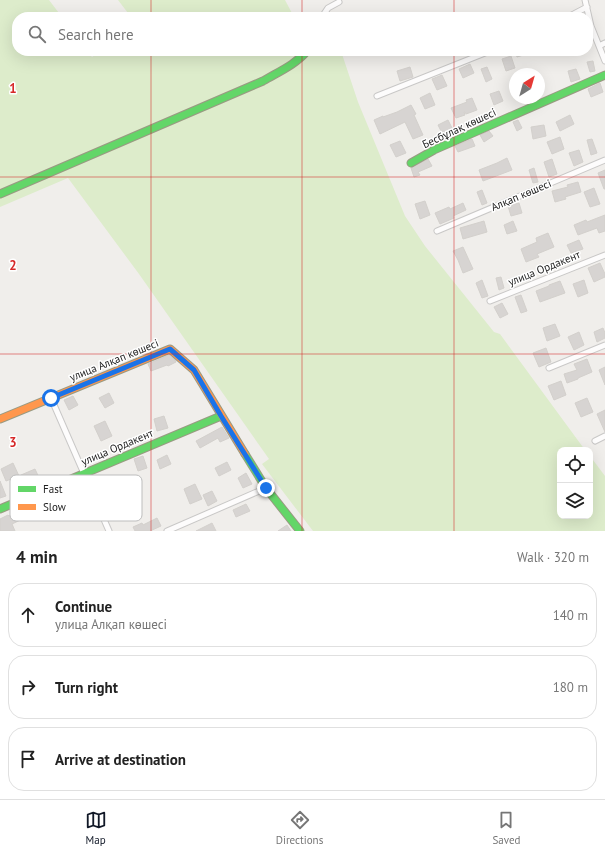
<!DOCTYPE html>
<meta charset="utf-8">
<style>
:root{--surface:#fff;--page:#f6f6f6;--text:#222;--muted:#767676;--line:#e0e0e0;--accent:#111827}
body{margin:0;font-family:"PT Sans",sans-serif;background:var(--page);color:var(--text)}
.controls{position:absolute;right:12px;bottom:12px;display:grid;overflow:hidden;border-radius:8px;box-shadow:0 4px 16px #0002}
.controls button{width:36px;height:36px;display:grid;place-items:center;padding:0;border:0;border-bottom:1px solid var(--line);background:var(--surface);color:var(--text);font:20px sans-serif}
.compass{position:absolute;left:509px;top:68px;width:36px;height:36px;border-radius:50%;background:var(--surface);box-shadow:0 4px 16px #0002;rotate:37deg}
.stop{position:absolute;width:12px;height:12px;margin:-9px;border:3px solid #1a73e8;border-radius:50%;background:#fff}
.stop.end{background:#1a73e8;border-color:#fff;box-shadow:0 1px 4px #0008}
.list{margin:0;padding:0;list-style:none}
h2{display:flex;justify-content:space-between;align-items:center;height:52px;margin:0;padding:0 16px;font-size:17px}
h2 small{font-size:13px;font-weight:400;color:var(--muted)}
.list li{display:grid;grid-template-columns:26px 1fr auto;gap:12px;align-items:center;box-sizing:border-box;height:64px;margin:0 8px 8px;padding:0 8px;border:1px solid var(--line);border-radius:16px}
.list b{display:block;font-size:15px;white-space:nowrap}
.list p{margin:0;font-size:13px;white-space:nowrap;color:var(--muted)}
.list em{font-size:13px;font-style:normal;color:var(--muted)}
.icon{flex:none;width:22px;height:22px;fill:none;stroke:currentColor;stroke-width:2;stroke-linecap:round;stroke-linejoin:round}
.map{position:relative;flex:none;width:605px;height:531px;overflow:hidden}
.search{position:absolute;background:var(--surface);box-shadow:0 4px 16px #0002;left:12px;right:12px;top:12px;height:44px;display:flex;align-items:center;gap:10px;box-sizing:border-box;padding:0 14px;border-radius:16px;color:var(--muted);font-size:15px}
.sheet{height:268px;background:var(--surface)}
nav{display:flex;justify-content:space-around;align-items:center;box-sizing:border-box;height:56px;border-top:1px solid var(--line);background:var(--surface);font-size:11px;color:var(--muted)}
nav a{display:grid;justify-items:center;gap:2px}
nav .on{color:var(--accent)}
.map>svg:first-child{display:block}
</style>
<div class="map">
<svg width="605" height="531" viewBox="0 0 605 531">
<rect width="100%" height="100%" fill="#f0eeeb"/>
<path fill="#ddeccb" d="M0 0H49L62 17H17V51H87L92 57 101 51H341L358 102 405 216 425 246 494 332 500 334 585 450H560V516H590V456L605 476V531H313L262 464 269 459 139 274 68 178 0 207Z
M118 0H285L294 17H131Z"/>
<path fill="#d7d4d2" stroke="#d3d0cc" d="M515 51H533V52L517 57Z
M511 56 515 68 506 71 502 59Z
M593 61 595 71 590 72 587 62Z
M470 64 474 73 463 78 459 69Z
M410 67 413 77 400 81 397 71Z
M487 67 492 79 486 82 481 69Z
M576 69 580 79 571 82 568 71Z
M442 75 447 86 437 90 432 79Z
M600 83 603 92 591 97 588 89Z
M499 91 503 101 494 105 490 94Z
M430 93 435 105 425 109 420 98Z
M472 98 477 110 466 114 465 112H464L465 115 456 118 451 108 467 102 466 100Z
M411 105 416 114 414 115 423 135 413 139 405 122 380 134 374 120 383 116V117L397 112Z
M570 115 574 124 560 131 556 122Z
M448 120 454 132 444 137 438 125Z
M518 120 522 128 517 131 513 122Z
M544 125 546 136 533 139 531 127Z
M489 131 493 136 484 142 480 135Z
M560 137 564 149 552 154 547 142Z
M472 139 475 146 458 152 455 146Z
M592 139 597 153 591 155 587 140Z
M400 141 406 153 396 157 390 145Z
M579 150 583 162 574 166 569 153Z
M507 158 512 170 483 181 479 170 497 163Z
M428 159 432 166 418 172 420 175 414 177 411 168Z
M552 159 557 174 549 177 544 162Z
M534 168 538 182 533 183 529 170Z
M605 170V189H604L598 173Z
M578 182 581 192 565 197 566 199 555 202 552 191 568 187 567 185Z
M594 188 600 204 590 207 584 192Z
M482 190 487 203 482 205 477 192Z
M425 201 430 215 420 219 415 204Z
M463 203 466 210 453 216 454 218 440 224 435 213 449 207 450 209Z
M519 203 522 213 511 216 508 206Z
M605 215V231L599 233 597 228 578 235 574 225 586 220 587 222Z
M484 221 487 232 463 239 460 228Z
M513 221 517 231 507 234 504 225Z
M548 233 554 247 537 254 539 257 526 262 521 249 537 242 536 238Z
M579 240 583 249 571 253 567 245Z
M463 247 473 269 463 273 458 260 453 251Z
M600 263 605 274V277L594 282 588 268Z
M501 277 504 288 499 290 496 278Z
M482 280 488 296 482 298 476 283Z
M584 280 588 293 578 297 573 284Z
M560 281 565 293 540 302 536 291 549 286V285Z
M521 295 527 311 521 313 515 297Z
M502 303 508 314 500 318 494 307Z
M555 324 560 336 547 341 543 328Z
M603 328 605 333V338L597 342 594 332Z
M579 332 584 345 574 350 568 337Z
M546 348 551 362 539 367 533 353Z
M169 355 175 360 176 362 168 366 167 365 151 371 148 364Z
M587 359 592 372 578 378V379L567 383 564 374 577 370 574 364Z
M605 367V385L599 370Z
M561 381 566 395 554 400 548 386Z
M109 393 114 403 105 408 99 398Z
M73 396 78 405 69 410 64 400Z
M587 398 593 412 581 417 575 403Z
M605 410V432L597 414Z
M164 416 168 428 157 431 154 419Z
M105 421 112 436 101 441 94 426Z
M222 427 229 438 220 442 218 438 200 448 196 441Z
M167 455 171 464 160 469 157 460Z
M143 456 147 468 138 471 134 459Z
M227 462 231 470 219 476 215 468Z
M13 463 19 476 6 481 1 469Z
M35 469 41 482 27 488 21 475Z
M246 473 252 484 243 488 238 478Z
M0 481 6 496 0 498Z
M195 484 202 499 190 504 184 489Z
M212 491 217 501 208 506 203 495Z
M246 504 250 511 236 517 233 510Z
M29 506 33 514 12 524 15 531H0V519L8 515 9 516Z
M157 518 161 526 150 531H135L133 527 142 523 143 525Z
M212 523 216 531H196Z
M287 525 291 531H278Z"/>
<g fill="none" stroke-linecap="round" stroke-linejoin="round">
<g stroke="#c9c8c7" stroke-width="7">
<path id="street" d="M585 0 591 26 605 61
M322 17 328 8 339 2
M568 17 587 7
M599 46 605 43
M377 96 490 51
M437 231 605 160
M490 301 605 255
M549 368 605 345
M51 398 109 531
M595 441 605 436
M167 531 266 488"/>
</g>
<g stroke="#999a82" stroke-width="9">
<path id="fast" d="M411 163 434 150 605 75
M0 194 263 81C278 72 295 65 307 51
M245 454 266 488 300 531
M0 509 221 416"/>
</g>
<g stroke="#999a82" stroke-width="9">
<path id="slow" d="M0 419 170 349 194 370 245 454"/>
</g>
<use href="#street" stroke="#fdfcfc" stroke-width="5"/>
<use href="#fast" stroke="#63d668" stroke-width="7"/>
<use href="#slow" stroke="#ff974d" stroke-width="7"/>
</g>
<g fill="none" stroke-linecap="round" stroke-linejoin="round">
<path stroke="#1a73e8" stroke-width="5" d="M51 398 170 349 194 370 221 416 266 488"/>
</g>
<path fill="none" stroke="#d62828" stroke-width="1" stroke-opacity="0.55" d="M151 0V17M302 0V17M454 0V17M151 51V531M302 51V531M454 51V531M0 177H605M0 354H605"/>
<g text-anchor="middle" dominant-baseline="central" stroke-width="3" stroke-linejoin="round" paint-order="stroke">
<g font-size="11" fill="#222" stroke="#fff">
<text transform="translate(459 128) rotate(-25)">Бесбұлақ көшесі</text>
<text transform="translate(521 195) rotate(-23)">Алқап көшесі</text>
<text transform="translate(544 268) rotate(-22)">улица Ордакент</text>
<text transform="translate(114 360) rotate(-22)">улица Алқап көшесі</text>
<text transform="translate(117 447) rotate(-23)">улица Ордакент</text>
</g>
</g>
<rect x="10" y="475" width="132" height="46" rx="6" fill="#fff" stroke="#bdbdbd" stroke-width="1"/>
<rect x="18" y="486" width="18" height="6" fill="#63d668"/>
<rect x="18" y="504" width="18" height="6" fill="#ff974d"/>
<g font-size="11" fill="#222">
<text x="43" y="493">Fast</text>
<text x="43" y="511">Slow</text>
</g>
<g font-size="13" text-anchor="middle" font-weight="bold" fill="#d62828" stroke="#fff" stroke-width="3" stroke-linejoin="round" paint-order="stroke">
<text x="13" y="93">1</text>
<text x="13" y="270">2</text>
<text x="13" y="447">3</text>
</g>
</svg>
<div class="controls">
<button><svg class="icon" aria-label="locate" viewBox="0 0 24 24"><circle cx="12" cy="12" r="6"/><path d="M12 2v4M12 18v4M2 12h4M18 12h4"/></svg></button>
<button><svg class="icon" aria-label="layers" viewBox="0 0 24 24"><path d="M12 4l9 5-9 5-9-5zM3 14l9 5 9-5"/></svg></button>
</div>
<svg class="compass" viewBox="-18 -18 36 36"><path d="M0-13l5 13h-10z" fill="#e53935"/><path d="M0 13l5-13h-10z" fill="#767676"/></svg>
<div class="stop" style="left:51px;top:398px"></div>
<div class="stop end" style="left:266px;top:488px"></div>
<div class="search"><svg class="icon" aria-label="search" viewBox="0 0 24 24"><circle cx="10" cy="10" r="6"/><path d="M15 15l6 6"/></svg>Search here</div>
</div>
<section class="sheet">
<h2>4 min<small>Walk · 320 m</small></h2>
<ul class="list">
<li><svg class="icon" aria-label="ahead" viewBox="0 0 24 24"><path d="M12 20V5M6 11l6-6 6 6"/></svg><div><b>Continue</b><p>улица Алқап көшесі</p></div><em>140 m</em></li>
<li><svg class="icon" aria-label="right" viewBox="0 0 24 24"><path d="M7 20v-9h11M14 6l5 5-5 5"/></svg><div><b>Turn right</b></div><em>180 m</em></li>
<li><svg class="icon" aria-label="arrive" viewBox="0 0 24 24"><path d="M6 21V4h12l-3 4 3 4H6"/></svg><div><b>Arrive at destination</b></div></li>
</ul>
</section>
<nav>
<a class="on"><svg class="icon" aria-label="map" viewBox="0 0 24 24"><path d="M3 6l6-2 6 2 6-2v14l-6 2-6-2-6 2zM9 4v14M15 6v14"/></svg>Map</a>
<a><svg class="icon" aria-label="directions" viewBox="0 0 24 24"><path d="M12 3l9 9-9 9-9-9zM9 14v-3h6M13 9l2 2-2 2"/></svg>Directions</a>
<a><svg class="icon" aria-label="saved" viewBox="0 0 24 24"><path d="M7 4h10v16l-5-4-5 4z"/></svg>Saved</a>
</nav>
